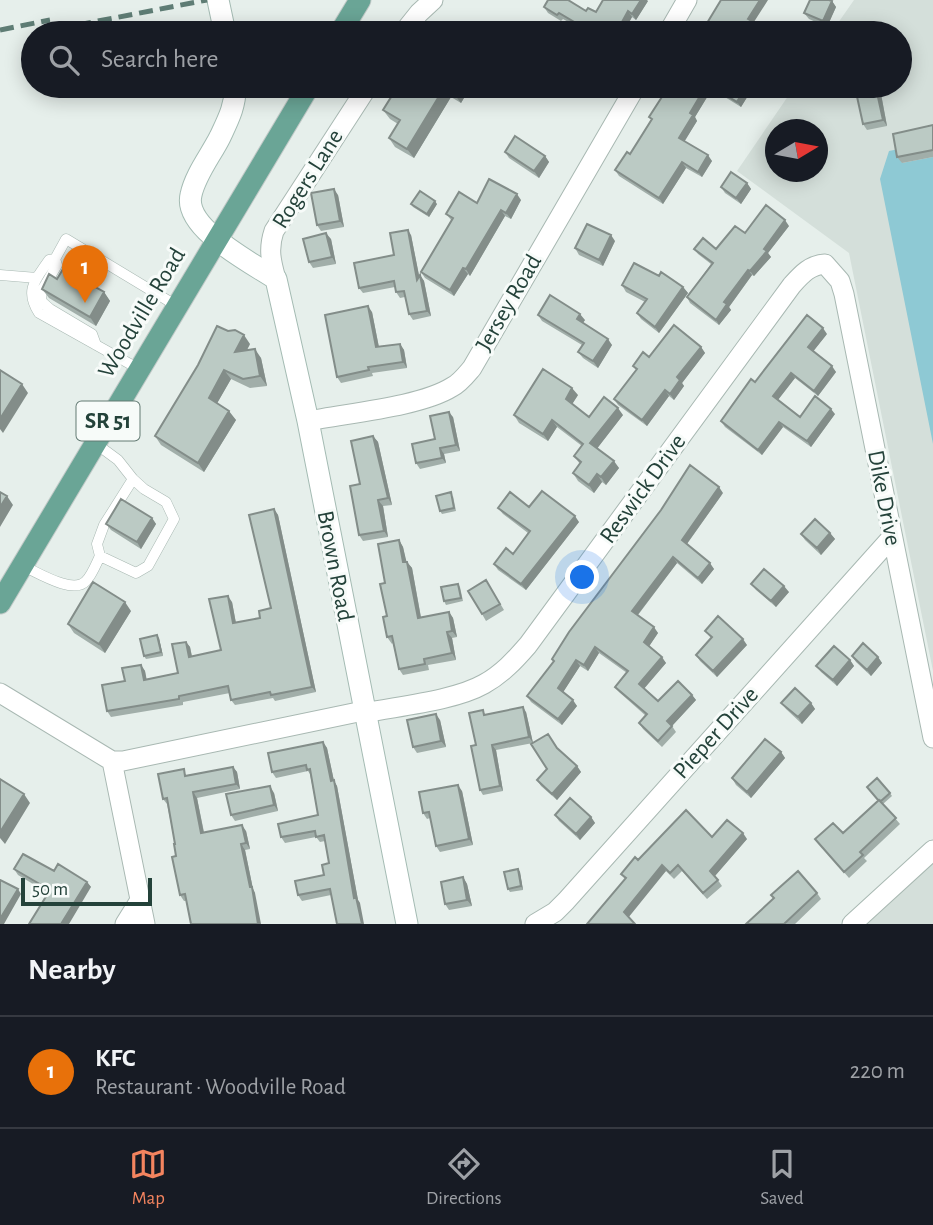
<!DOCTYPE html>
<meta charset="utf-8">
<style>
:root{--surface:#171b24;--page:#20242c;--text:#f1f3f6;--muted:#9ea1a6;--line:#363941;--accent:#f4845f}
body{margin:0;font-family:"Alegreya Sans",sans-serif;background:var(--page);color:var(--text)}
.compass{position:absolute;left:765px;top:119px;width:63px;height:63px;border-radius:50%;background:var(--surface);box-shadow:0 4px 18px #0003;rotate:80deg}
.scale{position:absolute;left:21px;bottom:18px;width:131px;box-sizing:border-box;padding-left:7px;border:4px solid #24423a;border-top:0;font-size:19px;line-height:24px;white-space:nowrap;color:#24423a;-webkit-text-stroke:5px #f7fbf9;paint-order:stroke}
.you{position:absolute;left:583px;top:578px;width:24px;height:24px;margin:-18px;border:5px solid #fff;border-radius:50%;background:#1a73e8;box-shadow:0 0 0 10px #1a73e833}
.badge{display:grid;place-items:center;width:46px;height:46px;border-radius:50%;background:var(--accent);color:#fff;font-size:23px;font-weight:700}
.pin{position:absolute;translate:-50% -58px;filter:drop-shadow(0 2px 4px #0008)}
.pin::after{content:'';position:absolute;top:37px;width:24px;height:21px;background:inherit;clip-path:polygon(0 0,100% 0,50% 100%)}
.list{margin:0;padding:0;list-style:none}
h2{display:flex;justify-content:space-between;align-items:center;height:91px;margin:0;padding:0 28px;font-size:30px}
h2 small{font-size:23px;font-weight:400;color:var(--muted)}
.list li{display:grid;grid-template-columns:46px 1fr auto;gap:21px;align-items:center;box-sizing:border-box;height:112px;padding:0 28px;border-top:2px solid var(--line)}
.list b{display:block;font-size:26px;white-space:nowrap}
.list p{margin:0;font-size:23px;white-space:nowrap;color:var(--muted)}
.list em{font-size:23px;font-style:normal;color:var(--muted)}
.icon{flex:none;width:38px;height:38px;fill:none;stroke:currentColor;stroke-width:2;stroke-linecap:round;stroke-linejoin:round}
.map{position:relative;flex:none;width:933px;height:924px;overflow:hidden}
.search{position:absolute;background:var(--surface);box-shadow:0 4px 18px #0003;left:21px;right:21px;top:21px;height:77px;display:flex;align-items:center;gap:18px;box-sizing:border-box;padding:0 24px;border-radius:38px;color:var(--muted);font-size:26px}
.sheet{height:203px;background:var(--surface)}
nav{display:flex;justify-content:space-around;align-items:center;box-sizing:border-box;height:98px;border-top:2px solid var(--line);background:var(--surface);font-size:19px;color:var(--muted)}
nav a{display:grid;justify-items:center;gap:4px}
nav .on{color:var(--accent)}
.map>svg:first-child{display:block}
</style>
<div class="map">
<svg width="933" height="924" viewBox="0 0 933 924">
<rect width="100%" height="100%" fill="#e6efeb"/>
<path fill="#d4dfda" fill-rule="evenodd" d="M854 0H933V671L849 253 737 171 795 86H900V33H831ZM776 130H818V172H776Z
M933 860V924H862Z"/>
<path fill="#8ec9d4" d="M899 149 902 163 933 157V444L880 179 889 151Z"/>
<g fill="none" stroke-linecap="round" stroke-linejoin="round">
<g stroke="#a8b8b2" stroke-width="11">
<path id="lane" d="M55 259 49 260C36 279 24 290 39 313L139 369
M0 275 37 278
M96 345 92 334 50 309 41 301 42 290 57 265 55 259 66 239 177 306
M100 556 97 544 104 525 133 479
M23 566C37 572 73 595 86 581 92 575 96 564 100 556L136 573 148 566 174 519 166 502 144 489 133 479 118 460 95 443"/>
</g>
<g stroke="#a8b8b2" stroke-width="21">
<path id="street" d="M403 33 419 13 433 0
M668 33 687 0
M276 279C271 261 268 249 274 231L368 86
M308 421C347 413 420 407 452 387 460 383 466 375 472 368L636 86
M0 693 112 761H123L363 711
M364 713C398 706 454 701 484 684 502 674 515 660 528 645L792 285C802 274 810 265 825 264L840 281 844 294 933 738
M112 761 145 924
M125 924 140 900
M535 924 555 912 566 901 892 537
M852 924 933 850"/>
</g>
<g stroke="#a4bbb3" stroke-width="23">
<path id="secondary" d="M218 0 225 33
M235 86C236 105 228 120 220 137 211 155 195 175 191 195 183 228 252 263 276 279L308 421 407 924"/>
</g>
<g stroke="#c2cac8" stroke-width="23">
<path id="primary" d="M340 33 360 0
M0 603 309 86"/>
</g>
<use href="#lane" stroke="#fff" stroke-width="10"/>
<use href="#street" stroke="#fff" stroke-width="19"/>
<use href="#secondary" stroke="#fff" stroke-width="21"/>
<use href="#primary" stroke="#6aa596" stroke-width="21"/>
<path stroke="#5f7d75" stroke-width="5" stroke-dasharray="14 7" stroke-linecap="butt" d="M0 30 50 20
M36 33 207 0"/>
</g>
<path fill="#a1aea9" d="M648 1 636 20 632 17 623 33H588L563 19 561 21 548 13 544 7 596 12Z
M832 1 836 7 827 27 809 19 804 13Z
M398 86H471L461 103 451 97 414 158 395 147 389 138 398 124 390 119 383 110Z
M514 86H537L532 95Z
M544 86H560L557 92Z
M669 86H754L741 107 712 89 695 117 697 121 684 141 712 161 702 177 686 168 663 204 619 176 615 170 630 154 651 120 649 117Z
M876 88 881 94 887 126 867 130 863 124Z
M933 125V157L902 163 897 157Z
M505 152 545 156 549 162 539 178 509 158Z
M747 183 751 189 741 204 725 193 721 187Z
M338 195 344 227 321 231 317 225Z
M521 200 511 219 505 216 470 276 468 274 454 296 425 278 421 272 452 221 446 214 477 203Z
M411 204H437L429 217 413 207Z
M789 226 768 253 771 257 754 276 752 275 729 307 731 310 719 325 690 303 687 297 711 264 698 254 694 249H716L745 233Z
M411 235 419 276 420 275 424 281 431 316 413 320 409 314 405 297 400 298 396 292 395 287 363 293 359 288 394 255Z
M331 239 336 264 313 268 309 262Z
M615 241 603 266 579 255 575 248Z
M659 276 683 287 688 293 659 333 641 319 637 313 645 302 626 292 622 285Z
M42 289 104 292 110 301 96 326 49 298Z
M372 312 379 347 400 344 404 350 407 368 372 373 373 376 341 383 337 377Z
M538 315 585 320 583 323 612 345 598 368 583 358 578 352 582 345 542 321Z
M827 334 813 351 836 372 818 396 795 378 778 400 800 417 835 414 811 447 783 427 762 455 725 427 721 421 755 382Z
M250 344 247 350 261 358 267 386 250 388 231 379 217 403 236 420 204 472 161 445 155 436Z
M701 347 705 353 682 383 684 386 674 400 669 396 647 426 618 405 614 399 636 370 633 366 649 357Z
M578 395 572 404 589 417 623 415 597 448 619 468 606 485 602 482 594 493 578 481 573 473 580 464 574 456 582 446 557 427 548 441 519 423 514 415Z
M453 417 460 451 444 454 446 463 420 469 416 463Z
M373 436 378 442 392 505 383 506 388 537 363 541 359 535 360 484Z
M723 493 687 544 714 569 702 584 677 563 638 615 658 633 649 646 666 663 644 688 658 701 692 695 696 700 672 726 676 732 662 747 643 729 639 723 646 716 619 692 615 687 627 673 599 653 588 671 580 666 563 692 577 706 562 725 531 702 527 696 554 662 552 659Z
M453 496 456 511 442 514 440 511Z
M529 507 579 522 526 590 498 570 494 564 513 554 528 533 503 514 498 508Z
M274 509 278 515 316 692 275 701 273 698 235 705 231 700 230 693 183 702V705L111 717 107 711 125 681 141 665 145 671 146 680 178 673 186 642 190 647 192 656 221 650 232 602 236 623 260 618 271 608Z
M152 518 156 524 141 549 111 530 106 524Z
M830 533 835 539 821 555 805 540 801 534Z
M399 540 403 547 406 562H407L412 568 421 617 449 612 453 618 457 637 452 638 456 660 428 665 429 670 403 675 399 669 393 643 392 644 387 637 385 583Z
M486 580 504 610 486 621 482 614Z
M458 584 460 587 463 601 446 605 444 601Z
M751 584 789 592 776 607 756 590Z
M131 611 105 653 74 633 68 624Z
M705 631 747 645 717 677 700 661 696 655 711 638Z
M159 638 163 656 146 659 144 656Z
M852 656 878 657 882 663 871 676 856 662Z
M850 660 854 666 837 686 821 672 816 666Z
M781 703H811L815 709 802 724 786 709Z
M526 712 533 743 496 750 503 791 483 795 480 790 476 745 486 715Z
M440 720 446 747 417 753 413 747Z
M323 742 327 748 334 781 337 786 358 900 360 903 331 895 302 901 298 895 324 875 329 863 325 841 320 842 316 837 285 843 281 837 318 815 310 774 308 771 276 778 272 772Z
M558 749 577 766 581 772 557 800 541 786 537 780 547 769Z
M781 752 785 758 751 798 736 785 732 778Z
M233 767 237 772 240 789 197 798 204 832 246 831 250 849 245 850 253 889 255 893 184 901 180 895 175 844 167 804 163 799 188 775Z
M462 791 473 845 440 852 436 846 430 818 427 819 423 813Z
M274 793 278 811 235 821 231 815Z
M890 793 892 796 883 804 900 824 864 858 867 861 849 878 815 839 843 833Z
M555 815 591 817 595 823 580 840 559 821Z
M712 837 747 839 715 876 722 886 707 899 682 871 674 879 666 871 587 924 625 879 621 874 638 860Z
M14 869 54 871 87 882 91 887 48 893 18 875Z
M518 869 520 872 523 890 510 892 508 889Z
M463 877 467 884 472 906 449 910 445 904Z
M817 893 821 899 795 924H746Z"/>
<path fill="#838d89" d="M641 0H647L648 1 636 20 632 14Z
M760 0H768L752 25 748 19Z
M832 1 836 7 827 27 823 21Z
M628 11 632 17 623 33H616Z
M459 86H471L461 103 454 94Z
M529 86H537L532 95 528 89Z
M552 86H560L557 92Z
M706 86H709L712 89 695 117 697 121 683 144 679 138 690 113Z
M746 86H754L741 107 737 102Z
M444 88 451 97 414 158 407 149Z
M876 88 881 94 887 126 883 120Z
M708 155 712 161 702 177 698 172Z
M545 156 549 162 539 178 534 171Z
M682 162 686 168 663 204 659 198Z
M747 183 751 189 741 204 736 198Z
M334 189 338 195 344 227 340 221Z
M517 194 521 200 511 219 506 213Z
M435 201 437 204 429 217 427 214Z
M501 210 505 216 470 276 466 269Z
M785 220 789 226 768 253 771 257 754 276 750 271 764 249Z
M408 230 411 235 421 285 417 280Z
M326 233 331 239 336 264 332 257Z
M611 235 615 241 603 266 599 260Z
M463 268 468 274 454 296 450 290Z
M748 270 752 275 729 307 731 310 719 325 716 320 724 302Z
M420 275 424 281 431 316 427 311Z
M683 287 688 293 659 333 655 327Z
M104 292 110 301 96 326 90 317Z
M368 306 372 312 380 353 376 347Z
M580 314 585 320 581 325 577 319Z
M823 328 827 334 812 353 808 347Z
M244 335 250 344 241 361 235 352Z
M608 339 612 345 598 368 593 361Z
M400 344 404 350 407 368 403 362Z
M701 347 705 353 682 383 684 386 674 400 670 394 677 377Z
M255 349 261 358 267 386 260 376Z
M832 366 836 372 818 396 814 391Z
M224 370 231 379 215 407 209 398Z
M791 373 795 378 777 401 773 396Z
M22 384 28 393 3 433 0 429V419Z
M572 388 578 395 571 406 566 399Z
M665 390 669 396 647 426 642 420Z
M618 408 623 415 596 450 590 443Z
M831 409 835 414 811 447 807 441Z
M229 411 236 420 204 472 198 463Z
M449 412 453 417 460 451 456 445Z
M552 420 557 427 548 441 543 434Z
M779 422 783 427 762 455 758 450Z
M373 436 378 442 392 505 388 498Z
M440 448 444 454 446 463 442 458Z
M614 461 619 468 606 485 601 477Z
M597 474 602 482 594 493 589 485Z
M719 487 723 493 686 545 682 540Z
M7 496 13 505 0 527V507Z
M378 500 383 506 388 537 384 531Z
M274 509 278 515 316 692 312 687Z
M575 516 579 522 526 590 521 584Z
M152 518 156 524 141 549 137 542Z
M830 533 835 539 821 555 817 548Z
M399 540 403 547 408 568 403 562Z
M673 557 677 563 636 617 632 611Z
M407 562 412 568 422 624 418 618Z
M710 563 714 569 702 584 698 578Z
M784 586 789 592 776 607 771 601Z
M228 596 232 602 237 629 233 623Z
M125 602 131 611 105 653 99 644Z
M449 612 453 618 457 637 452 631Z
M654 627 658 633 648 648 644 642Z
M447 632 452 638 456 660 452 653Z
M157 635 159 638 163 656 161 652Z
M743 639 747 645 717 677 713 671Z
M186 642 190 647 193 663 189 657Z
M595 647 599 653 588 671 584 665Z
M662 657 666 663 643 690 639 684Z
M878 657 882 663 871 676 867 670Z
M576 660 580 666 562 694 558 688Z
M850 660 854 666 837 686 833 680Z
M141 665 145 671 148 686 144 680Z
M692 695 696 700 671 727 667 721Z
M573 700 577 706 562 725 558 719Z
M811 703 815 709 802 724 798 717Z
M523 707 526 712 533 743 529 737Z
M436 714 440 720 446 747 441 741Z
M323 742 327 748 334 781 337 786 358 900 360 903 364 924H362L354 898Z
M492 745 496 750 503 791 500 786Z
M781 752 785 758 751 798 747 792Z
M577 766 581 772 557 800 552 794Z
M233 767 237 772 240 789 236 784Z
M458 785 462 791 473 845 469 839Z
M270 786 274 793 278 811 274 805Z
M193 792 197 798 205 839 201 833Z
M24 794 30 803 5 844 0 838V832Z
M591 817 595 823 580 840 576 834Z
M242 825 246 831 250 849 246 843Z
M743 833 747 839 714 877 710 871Z
M241 844 245 850 253 889 255 893 261 924H258Z
M662 865 666 871 628 918 624 912Z
M518 869 520 872 523 890 521 886Z
M463 877 467 884 472 906 467 900Z
M87 882 91 887 69 924H61Z
M18 889 21 894 4 924H0V919Z"/>
<path fill="#bbcac4" stroke="#838d89" stroke-width="2" d="M548 0H568L586 11 588 8 596 12 603 0H641L632 14 628 11 616 33H593L559 13 557 15 544 7Z
M721 0H760L748 19 774 33H701Z
M810 0H829L832 1 823 21 804 13Z
M462 24 476 33H456Z
M398 86H459L454 94 444 88 407 149 389 138 400 120 383 110Z
M669 86H706L690 113 693 115 679 138 708 155 698 172 682 162 659 198 615 170 627 152 630 154 652 119 649 117Z
M712 86H746L737 102Z
M876 88 883 120 863 124 856 92Z
M933 125V150L897 157 893 134Z
M515 136 545 156 534 171 505 152Z
M731 172 747 183 736 198 721 187Z
M489 179 517 194 506 213 501 210 466 269 463 268 450 290 421 272 453 218 446 214 459 192 477 203Z
M334 189 340 221 317 225 311 193Z
M420 191 435 201 427 214 411 204Z
M766 205 785 220 764 249 767 251 750 271 748 270 724 302 727 304 716 320 687 297 713 263 694 249 703 238 716 249 735 226 745 233Z
M587 224 611 235 599 260 575 248Z
M408 230 417 280 420 275 427 311 409 314 404 291 396 292 394 281 359 288 354 263 394 255 390 233Z
M326 233 332 257 309 262 303 239Z
M634 263 659 276 661 272 683 287 655 327 637 313 647 299 622 285Z
M63 269 104 292 90 317 42 289 49 274 57 279Z
M550 295 580 314 577 319 608 339 593 361 578 352 584 343 538 315Z
M368 306 376 347 400 344 403 362 368 367 369 370 337 377 325 315Z
M807 315 823 328 808 347 832 366 814 391 791 373 773 396 800 417 815 396 831 409 807 441 779 422 758 450 721 421 751 379 755 382Z
M674 325 701 347 677 377 680 380 670 394 665 390 642 420 614 399 637 369 633 366 643 352 649 357Z
M217 326 228 331 235 330 244 335 235 352 255 349 260 376 243 379 224 370 209 398 229 411 198 463 155 436 198 365Z
M543 369 572 388 566 399 589 417 604 397 618 408 590 443 614 461 601 477 597 474 589 485 573 473 581 462 574 456 583 444 552 420 543 434 514 415Z
M0 370 22 384 0 419Z
M449 412 456 445 440 448 442 458 416 463 412 444 435 439 430 416Z
M373 436 388 498 378 500 384 531 359 535 350 486 360 484 351 441Z
M690 465 719 487 682 540 710 563 698 578 673 557 632 611 654 627 644 642 662 657 639 684 658 701 678 681 692 695 667 721 672 726 658 741 639 723 647 714 615 687 628 671 595 647 584 665 576 660 558 688 573 700 558 719 527 696 554 661 552 659 569 632 661 510Z
M542 491 575 516 521 584 494 564 506 548 513 554 530 531 498 508 510 492 529 507Z
M0 492 7 496 0 507Z
M451 492 454 508 440 511 436 496Z
M121 499 152 518 137 542 106 524Z
M274 509 312 687 271 695 270 692 231 700 228 686 179 696V699L107 711 102 685 125 681 122 668 141 665 144 680 178 673 172 644 186 642 189 657 221 650 209 599 228 596 233 623 260 618 259 611 271 608 249 515Z
M815 519 830 533 817 548 801 534Z
M399 540 403 562H407L418 618 449 612 452 631 447 632 452 653 424 659 425 664 399 669 392 636 387 637 383 617 387 616 380 584 385 583 378 544Z
M764 569 784 586 771 601 751 584Z
M486 580 500 604 482 614 468 591Z
M93 582 125 602 99 644 68 624Z
M458 584 461 598 444 601 441 587Z
M718 616 743 639 713 671 696 655 712 637 705 631Z
M157 635 161 652 144 656 140 639Z
M863 643 878 657 867 670 852 656Z
M834 646 850 660 833 680 816 666Z
M795 688 811 703 798 717 781 703Z
M523 707 529 737 492 745 500 786 480 790 471 746 476 745 469 713 483 710 484 715Z
M436 714 441 741 413 747 407 720Z
M548 734 557 748 577 766 552 794 537 780 547 769 531 744Z
M765 739 781 752 747 792 732 778Z
M323 742 331 781 334 780 354 898 356 897 362 924H337L330 889 298 895 295 881 324 875 322 865 329 863 324 835 316 837 315 831 281 837 278 824 318 815 310 769 307 770 306 765 272 772 268 753Z
M233 767 236 784 193 792 201 833 242 825 246 843 241 844 250 887H252L258 924H191L185 894 180 895 172 857 176 856 174 844H175L167 798 163 799 158 774 184 769 185 776Z
M877 778 890 793 881 801 879 800H878L867 787Z
M0 779 24 794 0 832Z
M458 785 469 839 436 846 429 812 423 813 419 792Z
M270 786 274 805 231 815 226 794Z
M570 798 591 817 576 834 555 815Z
M879 800 896 818 860 852 863 855 844 872 815 839 833 823 843 833Z
M686 810 712 837 727 820 743 833 710 871 718 880 703 893 678 865 670 873 662 865 624 912 635 924H587L626 878 621 874 635 857 638 860Z
M23 854 54 871 58 864 87 882 61 924H29L50 890 14 869Z
M518 869 521 886 508 889 504 872Z
M798 871 817 893 784 924H746L774 898 771 895Z
M463 877 467 900 445 904 441 882Z
M0 880 18 889 0 919Z"/>
<g text-anchor="middle" dominant-baseline="central" stroke-width="6" stroke-linejoin="round" paint-order="stroke">
<rect fill="#f7fbf9" stroke="#637a73" stroke-width="2" x="76.5" y="401.5" width="63" height="39" rx="5"/>
<g font-size="23" font-weight="bold" fill="#24423a">
<text x="108" y="421">SR 51</text>
</g>
<g font-size="24" fill="#24423a" stroke="#f7fbf9">
<text transform="translate(308 179) rotate(-58)">Rogers Lane</text>
<text transform="translate(509 303) rotate(-60)">Jersey Road</text>
<text transform="translate(142 313) rotate(-59)">Woodville Road</text>
<text transform="translate(643 489) rotate(-54)">Reswick Drive</text>
<text transform="translate(884 498) rotate(79)">Dike Drive</text>
<text transform="translate(335 566) rotate(79)">Brown Road</text>
<text transform="translate(716 733) rotate(-48)">Pieper Drive</text>
</g>
</g>
</svg>
<svg class="compass" viewBox="-18 -18 36 36"><path d="M0-13l5 13h-10z" fill="#e53935"/><path d="M0 13l5-13h-10z" fill="#9ea1a6"/></svg>
<div class="scale">50 m</div>
<div class="you"></div>
<div class="pin badge" style="left:85px;top:303px;background:#e8710a">1</div>
<div class="search"><svg class="icon" aria-label="search" viewBox="0 0 24 24"><circle cx="10" cy="10" r="6"/><path d="M15 15l6 6"/></svg>Search here</div>
</div>
<section class="sheet">
<h2>Nearby<small></small></h2>
<ul class="list">
<li><span class="badge" style="background:#e8710a">1</span><div><b>KFC</b><p>Restaurant · Woodville Road</p></div><em>220 m</em></li>
</ul>
</section>
<nav>
<a class="on"><svg class="icon" aria-label="map" viewBox="0 0 24 24"><path d="M3 6l6-2 6 2 6-2v14l-6 2-6-2-6 2zM9 4v14M15 6v14"/></svg>Map</a>
<a><svg class="icon" aria-label="directions" viewBox="0 0 24 24"><path d="M12 3l9 9-9 9-9-9zM9 14v-3h6M13 9l2 2-2 2"/></svg>Directions</a>
<a><svg class="icon" aria-label="saved" viewBox="0 0 24 24"><path d="M7 4h10v16l-5-4-5 4z"/></svg>Saved</a>
</nav>
